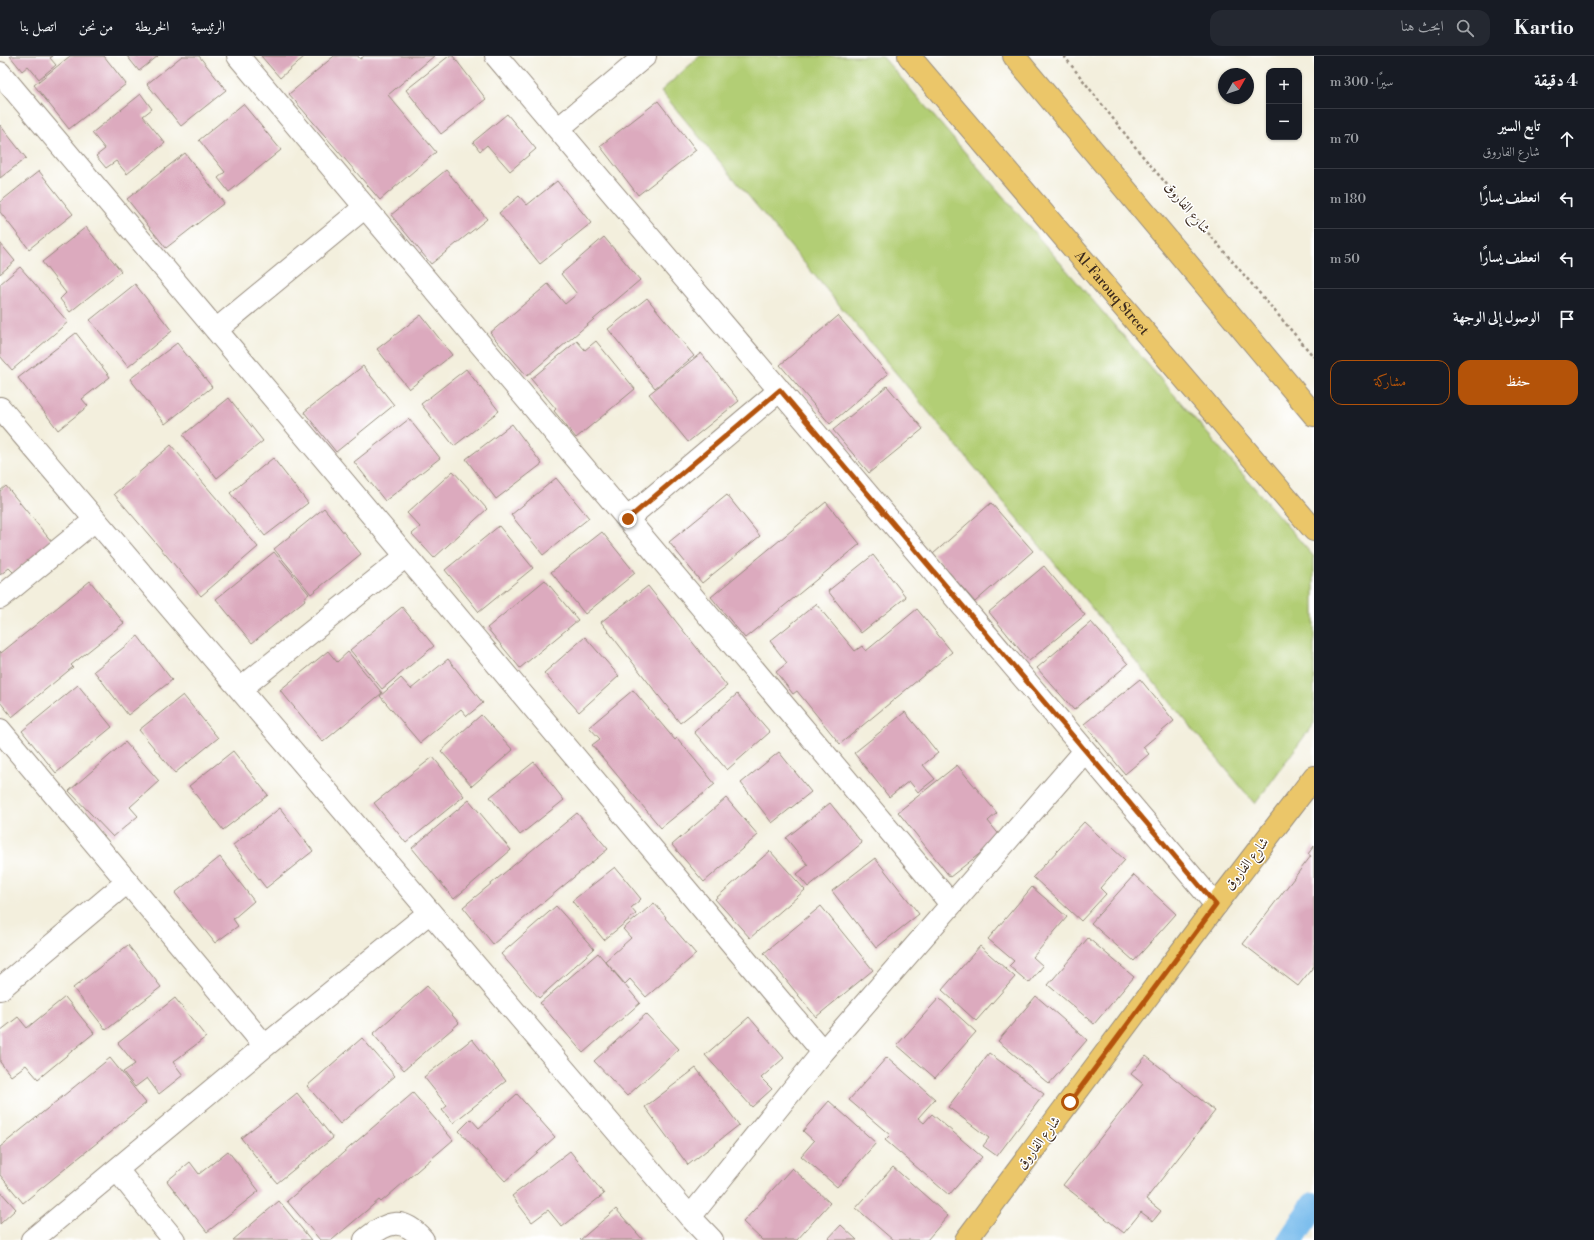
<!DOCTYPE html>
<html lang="ar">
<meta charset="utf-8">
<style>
:root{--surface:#171b24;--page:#242831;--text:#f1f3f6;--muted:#9ea1a6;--line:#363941;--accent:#b45309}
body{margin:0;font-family:"Libre Bodoni",Amiri,serif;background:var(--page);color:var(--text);direction:rtl}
.controls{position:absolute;right:12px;top:12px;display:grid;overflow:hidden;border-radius:8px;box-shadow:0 1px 3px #0004}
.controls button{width:36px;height:36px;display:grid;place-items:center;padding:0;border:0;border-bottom:1px solid var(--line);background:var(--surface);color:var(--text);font:20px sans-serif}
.compass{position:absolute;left:1218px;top:12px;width:36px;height:36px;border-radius:50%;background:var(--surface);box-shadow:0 1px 3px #0004;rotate:50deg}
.stop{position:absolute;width:12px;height:12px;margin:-9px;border:3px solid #b45309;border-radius:50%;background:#fff}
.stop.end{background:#b45309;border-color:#fff;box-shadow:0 1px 4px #0008}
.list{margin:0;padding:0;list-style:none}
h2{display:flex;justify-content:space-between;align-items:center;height:52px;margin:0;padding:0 16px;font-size:17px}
h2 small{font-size:13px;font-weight:400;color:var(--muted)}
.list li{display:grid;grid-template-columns:26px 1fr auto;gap:12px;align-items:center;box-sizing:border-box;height:60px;padding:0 16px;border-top:1px solid var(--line)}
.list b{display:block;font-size:15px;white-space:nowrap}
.list p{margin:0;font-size:13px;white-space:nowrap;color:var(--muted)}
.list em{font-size:13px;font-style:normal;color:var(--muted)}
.actions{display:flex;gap:8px;padding:12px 16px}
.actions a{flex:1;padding:9px 0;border:1px solid var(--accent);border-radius:12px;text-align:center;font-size:14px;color:var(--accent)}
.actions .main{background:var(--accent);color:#fff}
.icon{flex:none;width:22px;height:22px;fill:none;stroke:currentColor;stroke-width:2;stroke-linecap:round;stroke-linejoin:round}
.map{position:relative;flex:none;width:1314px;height:1184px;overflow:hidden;direction:ltr}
header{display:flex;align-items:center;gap:24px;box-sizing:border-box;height:56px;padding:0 20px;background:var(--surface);border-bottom:1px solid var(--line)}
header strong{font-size:19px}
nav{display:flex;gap:22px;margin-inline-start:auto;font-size:14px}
.search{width:280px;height:36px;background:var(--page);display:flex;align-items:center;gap:10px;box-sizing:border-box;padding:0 14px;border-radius:12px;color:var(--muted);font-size:15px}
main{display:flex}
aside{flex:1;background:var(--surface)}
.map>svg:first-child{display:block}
</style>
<header>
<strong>Kartio</strong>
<div class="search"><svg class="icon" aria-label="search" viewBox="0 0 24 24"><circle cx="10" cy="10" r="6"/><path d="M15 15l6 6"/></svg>ابحث هنا</div>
<nav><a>الرئيسية</a><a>الخريطة</a><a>من نحن</a><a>اتصل بنا</a></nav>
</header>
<main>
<aside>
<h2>4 دقيقة<small>سيرًا · 300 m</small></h2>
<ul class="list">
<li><svg class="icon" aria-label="ahead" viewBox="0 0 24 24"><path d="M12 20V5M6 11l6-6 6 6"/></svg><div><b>تابع السير</b><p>شارع الفاروق</p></div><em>70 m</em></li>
<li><svg class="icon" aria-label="left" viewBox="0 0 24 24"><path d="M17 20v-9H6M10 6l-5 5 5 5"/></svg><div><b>انعطف يسارًا</b></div><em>180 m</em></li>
<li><svg class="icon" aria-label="left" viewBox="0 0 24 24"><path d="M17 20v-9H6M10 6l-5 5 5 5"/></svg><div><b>انعطف يسارًا</b></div><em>50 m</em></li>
<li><svg class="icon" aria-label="arrive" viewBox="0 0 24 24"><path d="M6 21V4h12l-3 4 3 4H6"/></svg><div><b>الوصول إلى الوجهة</b></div></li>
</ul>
<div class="actions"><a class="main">حفظ</a><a>مشاركة</a></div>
</aside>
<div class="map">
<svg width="1314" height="1184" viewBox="0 0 1314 1184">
<rect width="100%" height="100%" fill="#fff"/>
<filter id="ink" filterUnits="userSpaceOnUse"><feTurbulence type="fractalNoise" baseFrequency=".025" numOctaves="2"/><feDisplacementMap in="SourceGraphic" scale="8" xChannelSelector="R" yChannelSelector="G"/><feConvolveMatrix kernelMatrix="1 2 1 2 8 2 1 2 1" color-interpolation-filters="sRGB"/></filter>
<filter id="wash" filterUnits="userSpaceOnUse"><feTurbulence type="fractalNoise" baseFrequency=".012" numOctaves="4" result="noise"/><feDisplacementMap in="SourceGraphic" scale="16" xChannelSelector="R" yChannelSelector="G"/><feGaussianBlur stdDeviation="0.9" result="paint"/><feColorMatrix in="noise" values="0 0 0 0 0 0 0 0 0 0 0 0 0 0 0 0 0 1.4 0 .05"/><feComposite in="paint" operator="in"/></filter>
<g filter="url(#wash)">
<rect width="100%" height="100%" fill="#f3efdd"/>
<path fill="#b2ce74" stroke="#767c49" d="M700 0H882L1314 501V667L1255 748 661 35Z"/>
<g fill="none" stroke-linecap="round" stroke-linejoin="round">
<path stroke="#75baec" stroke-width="26" d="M1291 1184 1314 1149"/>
</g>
<g id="blocks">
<path fill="#dcaabe" d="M10 0H53L50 2 56 9 39 23 28 10 22 15Z
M70 0H104L126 28 69 73 34 29Z
M127 0H158L139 15Z
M182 0H199L226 34 181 70 147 28Z
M261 0H305L280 22Z
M334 0H358L360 3 364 0H434L388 39 436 96 380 144 289 38Z
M449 0H453L486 43 441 78 406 34Z
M141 38 152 53 143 60 165 87 127 118 116 105 106 112 96 100 105 93 92 77Z
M658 45 696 94 638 139 600 90Z
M243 48 281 94 229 136 218 122 225 116 199 84Z
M507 58 536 93 510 115 487 89 480 95 473 86Z
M0 69 26 102 0 122Z
M185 97 224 147 166 192 127 143Z
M446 114 487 163 431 208 391 159Z
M39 115 73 158 29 193 0 156V146Z
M557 125 591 167 540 208 499 157 519 140 527 149Z
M86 171 121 215 70 256 60 243 66 237 42 206Z
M604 181 640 224 527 320 490 277 548 228 565 248 577 238 561 218Z
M0 187 15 205 0 218Z
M20 211 68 266 12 314 0 300V228Z
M135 228 172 275 128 311 90 264Z
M647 242 694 300 655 332 608 273Z
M421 259 452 299 409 333 377 293Z
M838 260 888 318 830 368 780 309Z
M76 277 110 321 82 343 88 350 58 374 18 322Z
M577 285 585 294 596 285 635 333 576 382 554 355 556 353 531 323Z
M177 287 212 331 165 368 130 323Z
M701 297 739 345 688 386 649 338Z
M363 310 394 349 336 396 304 356Z
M466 313 499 355 454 390 421 348Z
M887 330 923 373 869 417 833 374Z
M229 342 263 385 217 422 183 379Z
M409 363 440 402 385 445 354 406Z
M512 368 542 408 496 443 466 403Z
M171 389 258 491 201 540 114 438Z
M273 402 308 447 265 480 230 437Z
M453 415 487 453 434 502 412 478 420 471 407 457Z
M556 422 589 462 543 499 511 459Z
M6 430 52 486 14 517 9 512 0 519V435Z
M727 439 760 480 702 527 669 486Z
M826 446 860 488 745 582 711 541Z
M991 447 1033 495 975 546 933 498Z
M324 452 361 498 311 538 274 493Z
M499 470 533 512 479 556 445 514Z
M602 476 635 517 585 558 551 516Z
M274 496 309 538 304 542 305 544 252 587 216 543Z
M873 499 906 541 861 577 828 535Z
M1044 510 1085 559 1029 605 989 556Z
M545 524 578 564 520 612 487 572Z
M90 525 124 567 71 609 73 611 12 661 0 646V595L1 597Z
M648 530 727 630 680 667 601 566Z
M816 548 855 595 862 590 866 595 917 553 952 596 840 688 797 635 793 638 776 616 787 607 770 585Z
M402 551 434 590 382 633 350 594Z
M1091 566 1128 608 1074 654 1037 612Z
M138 580 172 624 128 659 94 615Z
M585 581 619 620 579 656 544 617Z
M328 595 337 606 348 596 382 637 323 686 280 634Z
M448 603 483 647 467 660 461 653 420 687 380 640 401 622 411 633Z
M1140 623 1174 665 1143 691 1149 698 1125 718 1084 668Z
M78 629 112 671 56 717 22 675Z
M633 634 675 684 677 682 715 728 661 772 592 689 600 683 589 671Z
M737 638 770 676 727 714 694 676Z
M183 639 218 682 175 717 139 674Z
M905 656 938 697 923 709 935 723 918 736 909 725 889 741 854 697Z
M481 659 513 694 472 730 441 695Z
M125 686 159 725 130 751 138 760 113 781 69 735Z
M233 695 268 739 223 774 189 730Z
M779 696 811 736 772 767 741 727Z
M433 701 464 740 406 787 374 747Z
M534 706 564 744 520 779 490 741Z
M957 709 997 757 988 765 1001 781 950 821 898 756Z
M726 742 758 779 704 826 672 789Z
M469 744 511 794 454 843 412 792Z
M830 747 862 787 808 831 797 818 808 809 786 782Z
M280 752 313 795 266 832 233 789Z
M577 757 608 793 493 888 463 851Z
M1084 766 1125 804 1100 832 1106 838 1081 865 1033 821Z
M1314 790V910L1298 930 1243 888 1311 800 1308 798Z
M770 795 805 834 750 882 715 843Z
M220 801 254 845 233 863 238 870 215 887 175 837Z
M875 802 919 858 876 892 832 835Z
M615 811 641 843 631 852 636 858 604 884 572 845Z
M1134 819 1176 858 1134 905 1091 867Z
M1032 831 1067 861 1033 901 1043 910 1029 927 1009 910 1014 905 988 883Z
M654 847 666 861 665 862 696 898 646 941 630 923 625 928 605 905 631 882 623 873Z
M556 850 594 893 539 942 501 898Z
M821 850 873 914 816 961 764 897Z
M1088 882 1134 921 1094 968 1048 929Z
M128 889 161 931 106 974 73 932Z
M980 890 1015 921 976 965 942 934Z
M598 897 640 947 583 997 540 947Z
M427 930 459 967 404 1014 373 978Z
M1036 940 1087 984 1049 1028 998 985Z
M65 941 94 977 38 1023 26 1009 11 1020 0 1006V975L18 961 27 972Z
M175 942 206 981 173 1006 183 1019 159 1038 147 1022 135 1031 123 1016 135 1008 118 987Z
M939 942 976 976 935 1022 897 989Z
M646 958 679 993 627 1040 594 1005Z
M749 961 784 1002 761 1022 772 1033 752 1051 705 999Z
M362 982 395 1020 340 1068 307 1030Z
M472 983 506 1025 453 1067 442 1054 447 1050 424 1021Z
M989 997 1044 1038 997 1100 983 1090 989 1082 948 1051Z
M1146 1000 1215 1055 1146 1143 1161 1155 1153 1165 1141 1156 1124 1177 1063 1129 1143 1028 1131 1018Z
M887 1001 935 1043 918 1062 924 1067 932 1058 982 1101 949 1139 885 1084 890 1079 849 1044Z
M110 1002 146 1047 23 1147 0 1119V1091Z
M696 1012 739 1069 688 1109 645 1051Z
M297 1037 333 1082 277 1127 241 1082Z
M413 1037 453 1084 381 1146 379 1144 332 1184H320L287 1145Z
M517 1038 555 1081 505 1125 459 1075 471 1063 479 1072Z
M829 1045 876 1087 837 1131 801 1100 814 1085 803 1075Z
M228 1095 259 1135 207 1176 167 1125 190 1106 199 1118Z
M570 1095 604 1138 562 1171 548 1154 532 1166 512 1140Z
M893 1111 948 1160 927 1184H893L856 1152Z
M792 1112 830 1147 797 1184H762L743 1166Z
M0 1135 16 1153 0 1168Z
M279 1145 311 1184H233Z
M616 1153 643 1184H580Z
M841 1169 857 1184H827Z"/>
</g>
</g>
<g filter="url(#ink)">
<use href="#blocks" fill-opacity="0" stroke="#978c7e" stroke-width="1"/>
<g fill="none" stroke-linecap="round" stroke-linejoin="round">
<g stroke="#978c7e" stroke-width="24">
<path id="minor" d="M238 0 951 848
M496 0 1216 849
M0 17 823 996
M558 73 645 0
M216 274 365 151
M0 352 690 1161 712 1184
M627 463 780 334
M0 542 95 464
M240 633 406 500
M0 674 265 990
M0 933 127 826
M117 1114 174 1184
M690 1161 823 996 1085 695
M32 1184 265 990 430 856
M365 1184C387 1165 403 1160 423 1184"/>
</g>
<g stroke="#978c7e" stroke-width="24">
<g id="major">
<path id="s1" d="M909 0 1314 474"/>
<path d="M1014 0 1314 359"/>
<path d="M966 1184 1216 849 1314 721"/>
</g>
</g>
<path stroke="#978c7e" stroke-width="2.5" stroke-dasharray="3 3" stroke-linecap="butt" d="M1064 0 1140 97 1314 301"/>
<use href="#minor" stroke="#fff" stroke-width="22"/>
<use href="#major" stroke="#ebc669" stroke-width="22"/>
</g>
</g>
<g fill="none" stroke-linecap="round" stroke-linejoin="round" filter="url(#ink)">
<path stroke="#b45309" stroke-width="5" d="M628 463 780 334 1216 849 1070 1046"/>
</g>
<g text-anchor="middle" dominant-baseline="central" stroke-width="3" stroke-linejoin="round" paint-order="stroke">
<g font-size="14" fill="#3b2a1e" stroke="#fff">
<text transform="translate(1187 152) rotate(50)">شارع الفاروق</text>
<text stroke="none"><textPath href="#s1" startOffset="312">Al-Farouq Street</textPath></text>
<text transform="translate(1247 808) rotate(-52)">شارع الفاروق</text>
<text transform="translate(1039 1087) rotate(-53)">شارع الفاروق</text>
</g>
</g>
</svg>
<div class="controls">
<button>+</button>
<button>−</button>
</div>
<svg class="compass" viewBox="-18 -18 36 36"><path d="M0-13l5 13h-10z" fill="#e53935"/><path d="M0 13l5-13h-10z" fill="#9ea1a6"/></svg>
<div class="stop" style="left:1070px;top:1046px"></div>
<div class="stop end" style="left:628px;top:463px"></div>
</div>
</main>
